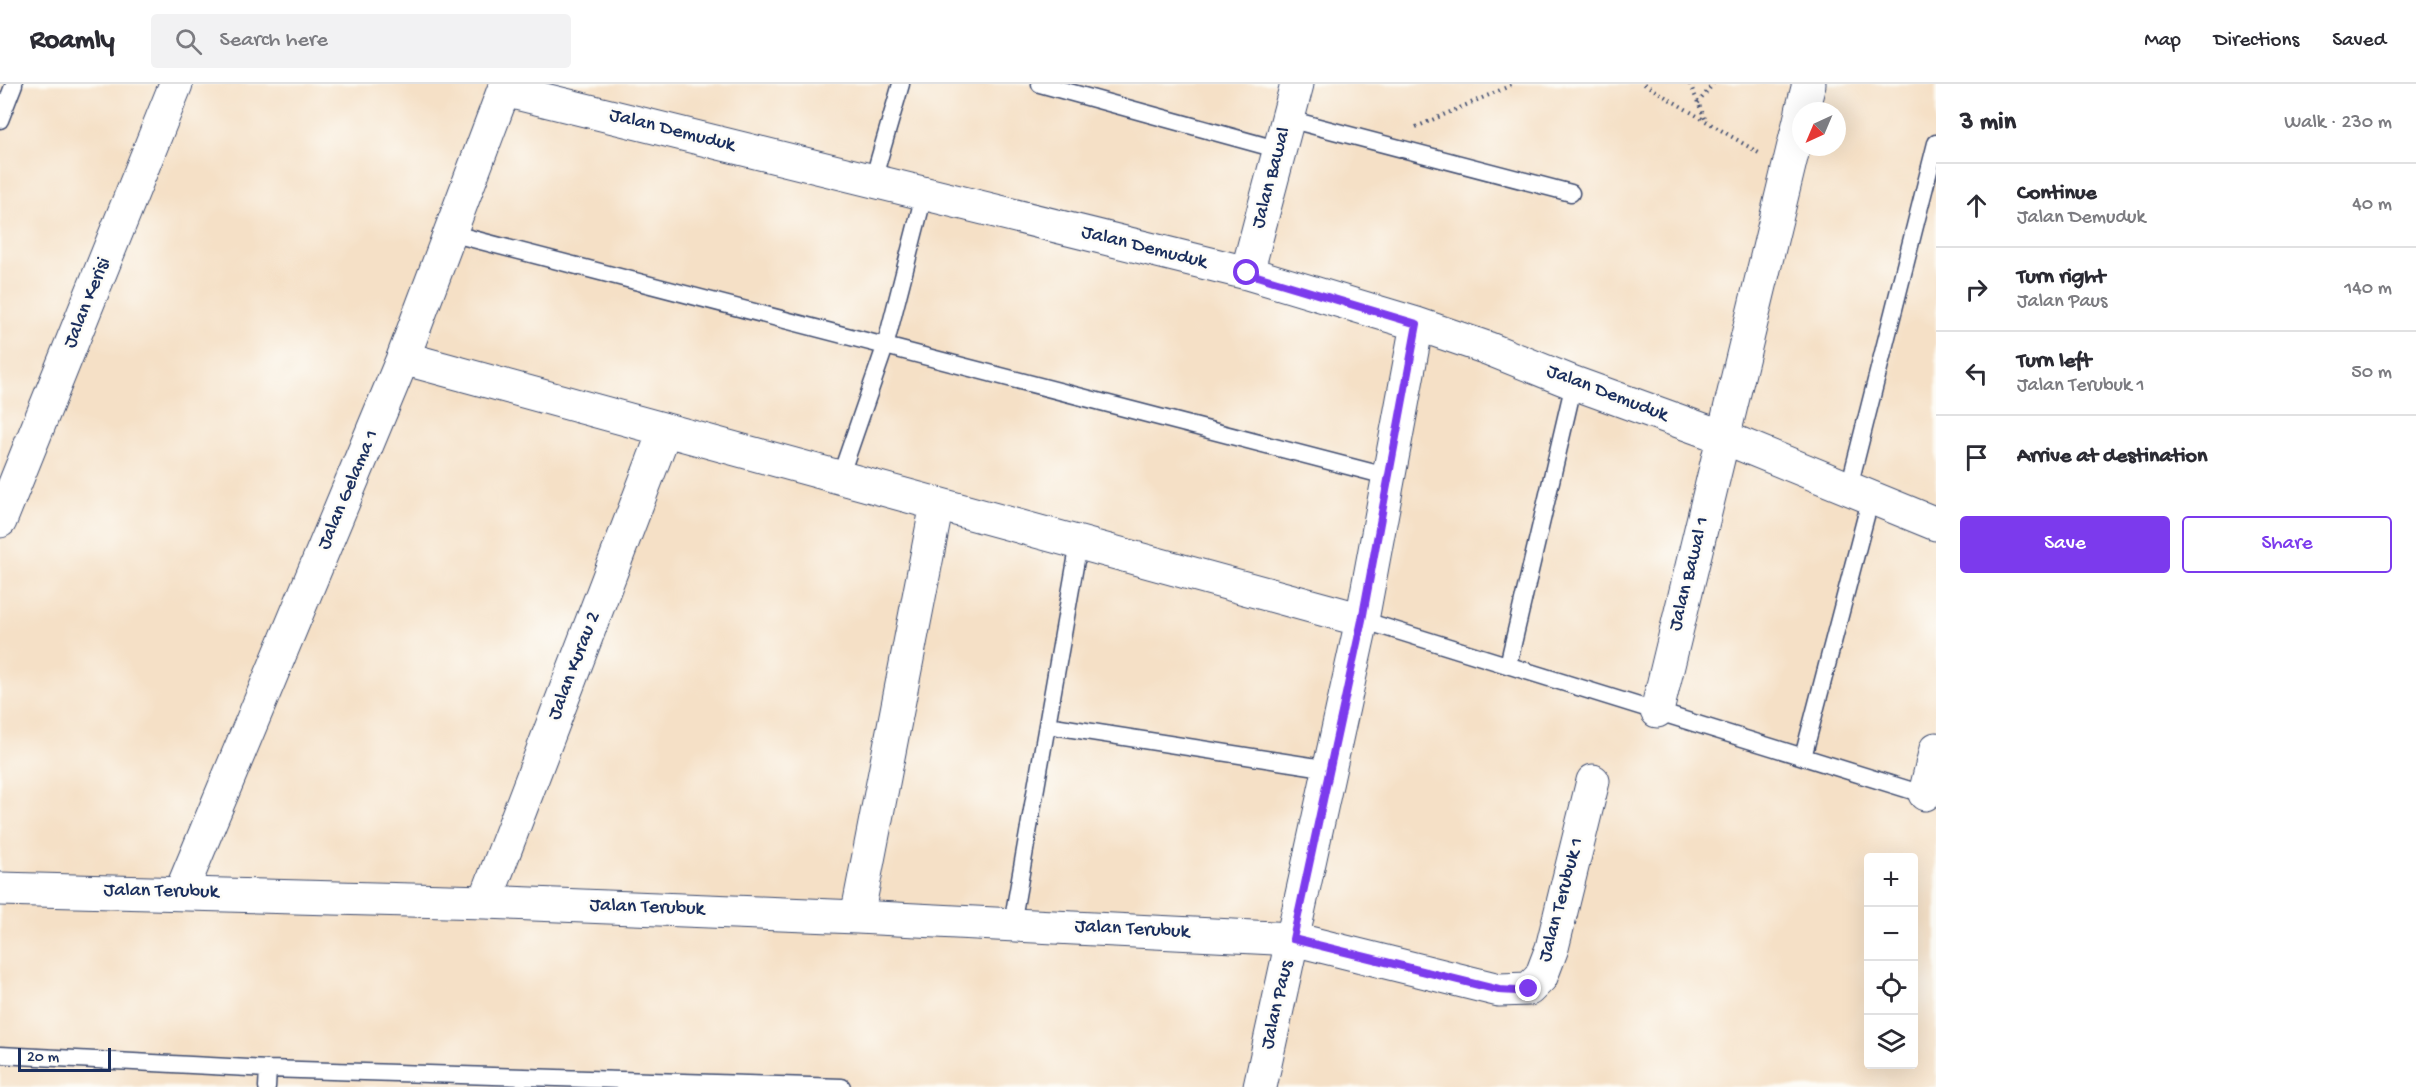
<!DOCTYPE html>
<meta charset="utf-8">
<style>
:root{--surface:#fff;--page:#f2f2f3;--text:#2b2b33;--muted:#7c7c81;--line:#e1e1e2;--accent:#7c3aed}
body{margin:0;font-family:"Gochi Hand",sans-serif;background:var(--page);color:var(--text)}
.controls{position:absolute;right:18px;bottom:18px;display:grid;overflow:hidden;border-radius:6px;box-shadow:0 6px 24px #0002}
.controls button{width:54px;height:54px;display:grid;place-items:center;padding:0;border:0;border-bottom:2px solid var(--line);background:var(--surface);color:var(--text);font:30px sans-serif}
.compass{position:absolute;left:1792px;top:18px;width:54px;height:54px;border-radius:50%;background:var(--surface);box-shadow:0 6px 24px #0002;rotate:224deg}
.scale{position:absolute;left:18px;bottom:15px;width:93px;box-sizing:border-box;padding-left:6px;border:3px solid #1b2f5e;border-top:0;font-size:16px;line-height:21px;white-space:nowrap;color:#1b2f5e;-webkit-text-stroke:4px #fdfcf7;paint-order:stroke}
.stop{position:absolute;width:18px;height:18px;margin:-14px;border:4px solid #7c3aed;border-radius:50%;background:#fff}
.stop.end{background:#7c3aed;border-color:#fff;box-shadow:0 2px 6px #0008}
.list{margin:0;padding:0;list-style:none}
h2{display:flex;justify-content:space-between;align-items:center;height:78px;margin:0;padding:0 24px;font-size:26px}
h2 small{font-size:20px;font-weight:400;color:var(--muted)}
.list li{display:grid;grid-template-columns:39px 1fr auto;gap:18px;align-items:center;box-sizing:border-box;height:84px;padding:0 24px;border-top:2px solid var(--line)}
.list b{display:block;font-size:22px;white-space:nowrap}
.list p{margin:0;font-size:20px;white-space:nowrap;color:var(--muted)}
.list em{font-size:20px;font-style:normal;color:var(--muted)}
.actions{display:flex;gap:12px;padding:18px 24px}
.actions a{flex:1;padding:14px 0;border:2px solid var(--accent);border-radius:6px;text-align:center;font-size:21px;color:var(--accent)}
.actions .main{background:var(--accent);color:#fff}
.icon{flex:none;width:33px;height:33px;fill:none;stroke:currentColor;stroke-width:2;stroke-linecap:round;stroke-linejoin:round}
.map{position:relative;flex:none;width:1936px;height:1003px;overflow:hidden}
header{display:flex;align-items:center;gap:36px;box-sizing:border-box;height:84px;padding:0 30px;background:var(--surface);border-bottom:2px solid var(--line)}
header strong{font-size:28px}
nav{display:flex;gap:33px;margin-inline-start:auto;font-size:21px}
.search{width:420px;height:54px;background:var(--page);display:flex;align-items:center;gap:15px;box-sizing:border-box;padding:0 21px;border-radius:6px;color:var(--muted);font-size:22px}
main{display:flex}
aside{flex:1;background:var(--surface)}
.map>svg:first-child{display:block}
</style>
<header>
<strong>Roamly</strong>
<div class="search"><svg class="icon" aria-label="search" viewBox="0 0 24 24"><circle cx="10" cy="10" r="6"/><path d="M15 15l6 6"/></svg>Search here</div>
<nav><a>Map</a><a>Directions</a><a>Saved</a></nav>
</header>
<main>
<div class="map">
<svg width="1936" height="1003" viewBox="0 0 1936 1003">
<rect width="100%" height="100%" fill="#fdfcf7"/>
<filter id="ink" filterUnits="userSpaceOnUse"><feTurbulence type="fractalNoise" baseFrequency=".0167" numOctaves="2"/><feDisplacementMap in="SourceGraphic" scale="12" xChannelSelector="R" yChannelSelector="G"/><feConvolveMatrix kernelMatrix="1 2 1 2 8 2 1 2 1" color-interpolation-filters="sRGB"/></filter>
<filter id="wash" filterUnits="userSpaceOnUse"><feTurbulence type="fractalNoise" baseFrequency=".008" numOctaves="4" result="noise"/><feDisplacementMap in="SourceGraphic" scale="24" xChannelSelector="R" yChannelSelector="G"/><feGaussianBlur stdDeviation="1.35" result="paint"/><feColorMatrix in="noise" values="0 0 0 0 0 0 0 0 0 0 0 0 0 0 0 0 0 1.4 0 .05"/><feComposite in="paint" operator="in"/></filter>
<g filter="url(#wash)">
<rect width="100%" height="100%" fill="#f5e0c6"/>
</g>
<g filter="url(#ink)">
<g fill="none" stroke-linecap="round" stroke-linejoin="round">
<g stroke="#3c4a6e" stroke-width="19">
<path id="lane" d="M1040 0 1280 66
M1288 35 1571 109
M0 36 14 0
M873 96 901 0
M450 149 1390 393
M840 393 885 263 924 111
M1849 403 1936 59
M1362 536 1929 712
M1508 581 1574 299
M1047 641 1330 685
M1803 673 1871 413
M1012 840 1079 459
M0 971 268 985 842 1003
M267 1003 268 985"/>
</g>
<g stroke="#3c4a6e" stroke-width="35">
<path id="street" d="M504 6 1247 189 1417 240 1487 264 1574 299 1723 353 1936 440
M1802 27 1809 0
M1247 189 1297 0
M403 274 1362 536
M0 437 176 0
M1657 627 1801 32
M1925 710 1936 665
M0 805 485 818 857 833 1293 855 1499 906 1529 905 1541 893 1552 864 1593 697
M181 808 403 274 506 0
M485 818 665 346
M857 833 937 420
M1260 1003 1362 536 1417 240"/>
</g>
<path stroke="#3c4a6e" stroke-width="4" stroke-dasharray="1.5 4.5" stroke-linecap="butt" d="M1644 0 1759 69
M1690 0 1706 37
M1698 19 1713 0
M1416 43 1514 0"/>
<use href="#lane" stroke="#fff" stroke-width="16"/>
<use href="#street" stroke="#fff" stroke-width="33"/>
</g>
</g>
<g fill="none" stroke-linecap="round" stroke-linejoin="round" filter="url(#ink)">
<path stroke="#7c3aed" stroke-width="8" d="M1247 189 1417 240 1362 536 1293 855 1499 906 1516 907 1529 905"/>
</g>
<g text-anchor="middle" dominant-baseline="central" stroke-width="5" stroke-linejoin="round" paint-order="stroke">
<g font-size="20" fill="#1b2f5e" stroke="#fdfcf7">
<text transform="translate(672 47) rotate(14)">Jalan Demuduk</text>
<text transform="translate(1272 94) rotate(-75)">Jalan Bawal</text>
<text transform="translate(1144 164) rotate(14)">Jalan Demuduk</text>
<text transform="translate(88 219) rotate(-68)">Jalan Kerisi</text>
<text transform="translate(1607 310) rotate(21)">Jalan Demuduk</text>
<text transform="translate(349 406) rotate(-67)">Jalan Gelama 1</text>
<text transform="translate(1690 490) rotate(-76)">Jalan Bawal 1</text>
<text transform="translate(575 582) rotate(-69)">Jalan Kurau 2</text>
<text transform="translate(161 808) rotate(1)">Jalan Terubuk</text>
<text transform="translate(1562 816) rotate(-75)">Jalan Terubuk 1</text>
<text transform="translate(647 824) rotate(2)">Jalan Terubuk</text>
<text transform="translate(1132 846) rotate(3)">Jalan Terubuk</text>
<text transform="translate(1278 921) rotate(-77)">Jalan Paus</text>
</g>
</g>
</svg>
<div class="controls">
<button>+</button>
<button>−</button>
<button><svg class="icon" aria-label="locate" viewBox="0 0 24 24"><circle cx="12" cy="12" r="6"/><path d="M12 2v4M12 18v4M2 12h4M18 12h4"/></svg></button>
<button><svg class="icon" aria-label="layers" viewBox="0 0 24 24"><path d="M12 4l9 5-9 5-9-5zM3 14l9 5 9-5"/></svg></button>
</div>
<svg class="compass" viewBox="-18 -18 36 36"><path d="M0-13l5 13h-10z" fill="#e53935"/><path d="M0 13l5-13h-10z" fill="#7c7c81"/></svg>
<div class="scale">20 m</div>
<div class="stop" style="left:1247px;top:189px"></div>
<div class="stop end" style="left:1529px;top:905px"></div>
</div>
<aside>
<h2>3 min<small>Walk · 230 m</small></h2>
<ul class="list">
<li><svg class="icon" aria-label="ahead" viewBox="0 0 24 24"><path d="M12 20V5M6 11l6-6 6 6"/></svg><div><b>Continue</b><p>Jalan Demuduk</p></div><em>40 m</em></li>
<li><svg class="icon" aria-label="right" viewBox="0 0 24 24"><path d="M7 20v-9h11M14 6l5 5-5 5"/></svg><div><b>Turn right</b><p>Jalan Paus</p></div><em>140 m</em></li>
<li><svg class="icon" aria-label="left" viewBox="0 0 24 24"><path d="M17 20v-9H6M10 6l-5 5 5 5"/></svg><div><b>Turn left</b><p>Jalan Terubuk 1</p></div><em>50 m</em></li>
<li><svg class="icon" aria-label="arrive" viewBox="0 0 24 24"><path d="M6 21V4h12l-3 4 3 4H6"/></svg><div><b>Arrive at destination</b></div></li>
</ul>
<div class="actions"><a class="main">Save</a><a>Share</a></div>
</aside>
</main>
